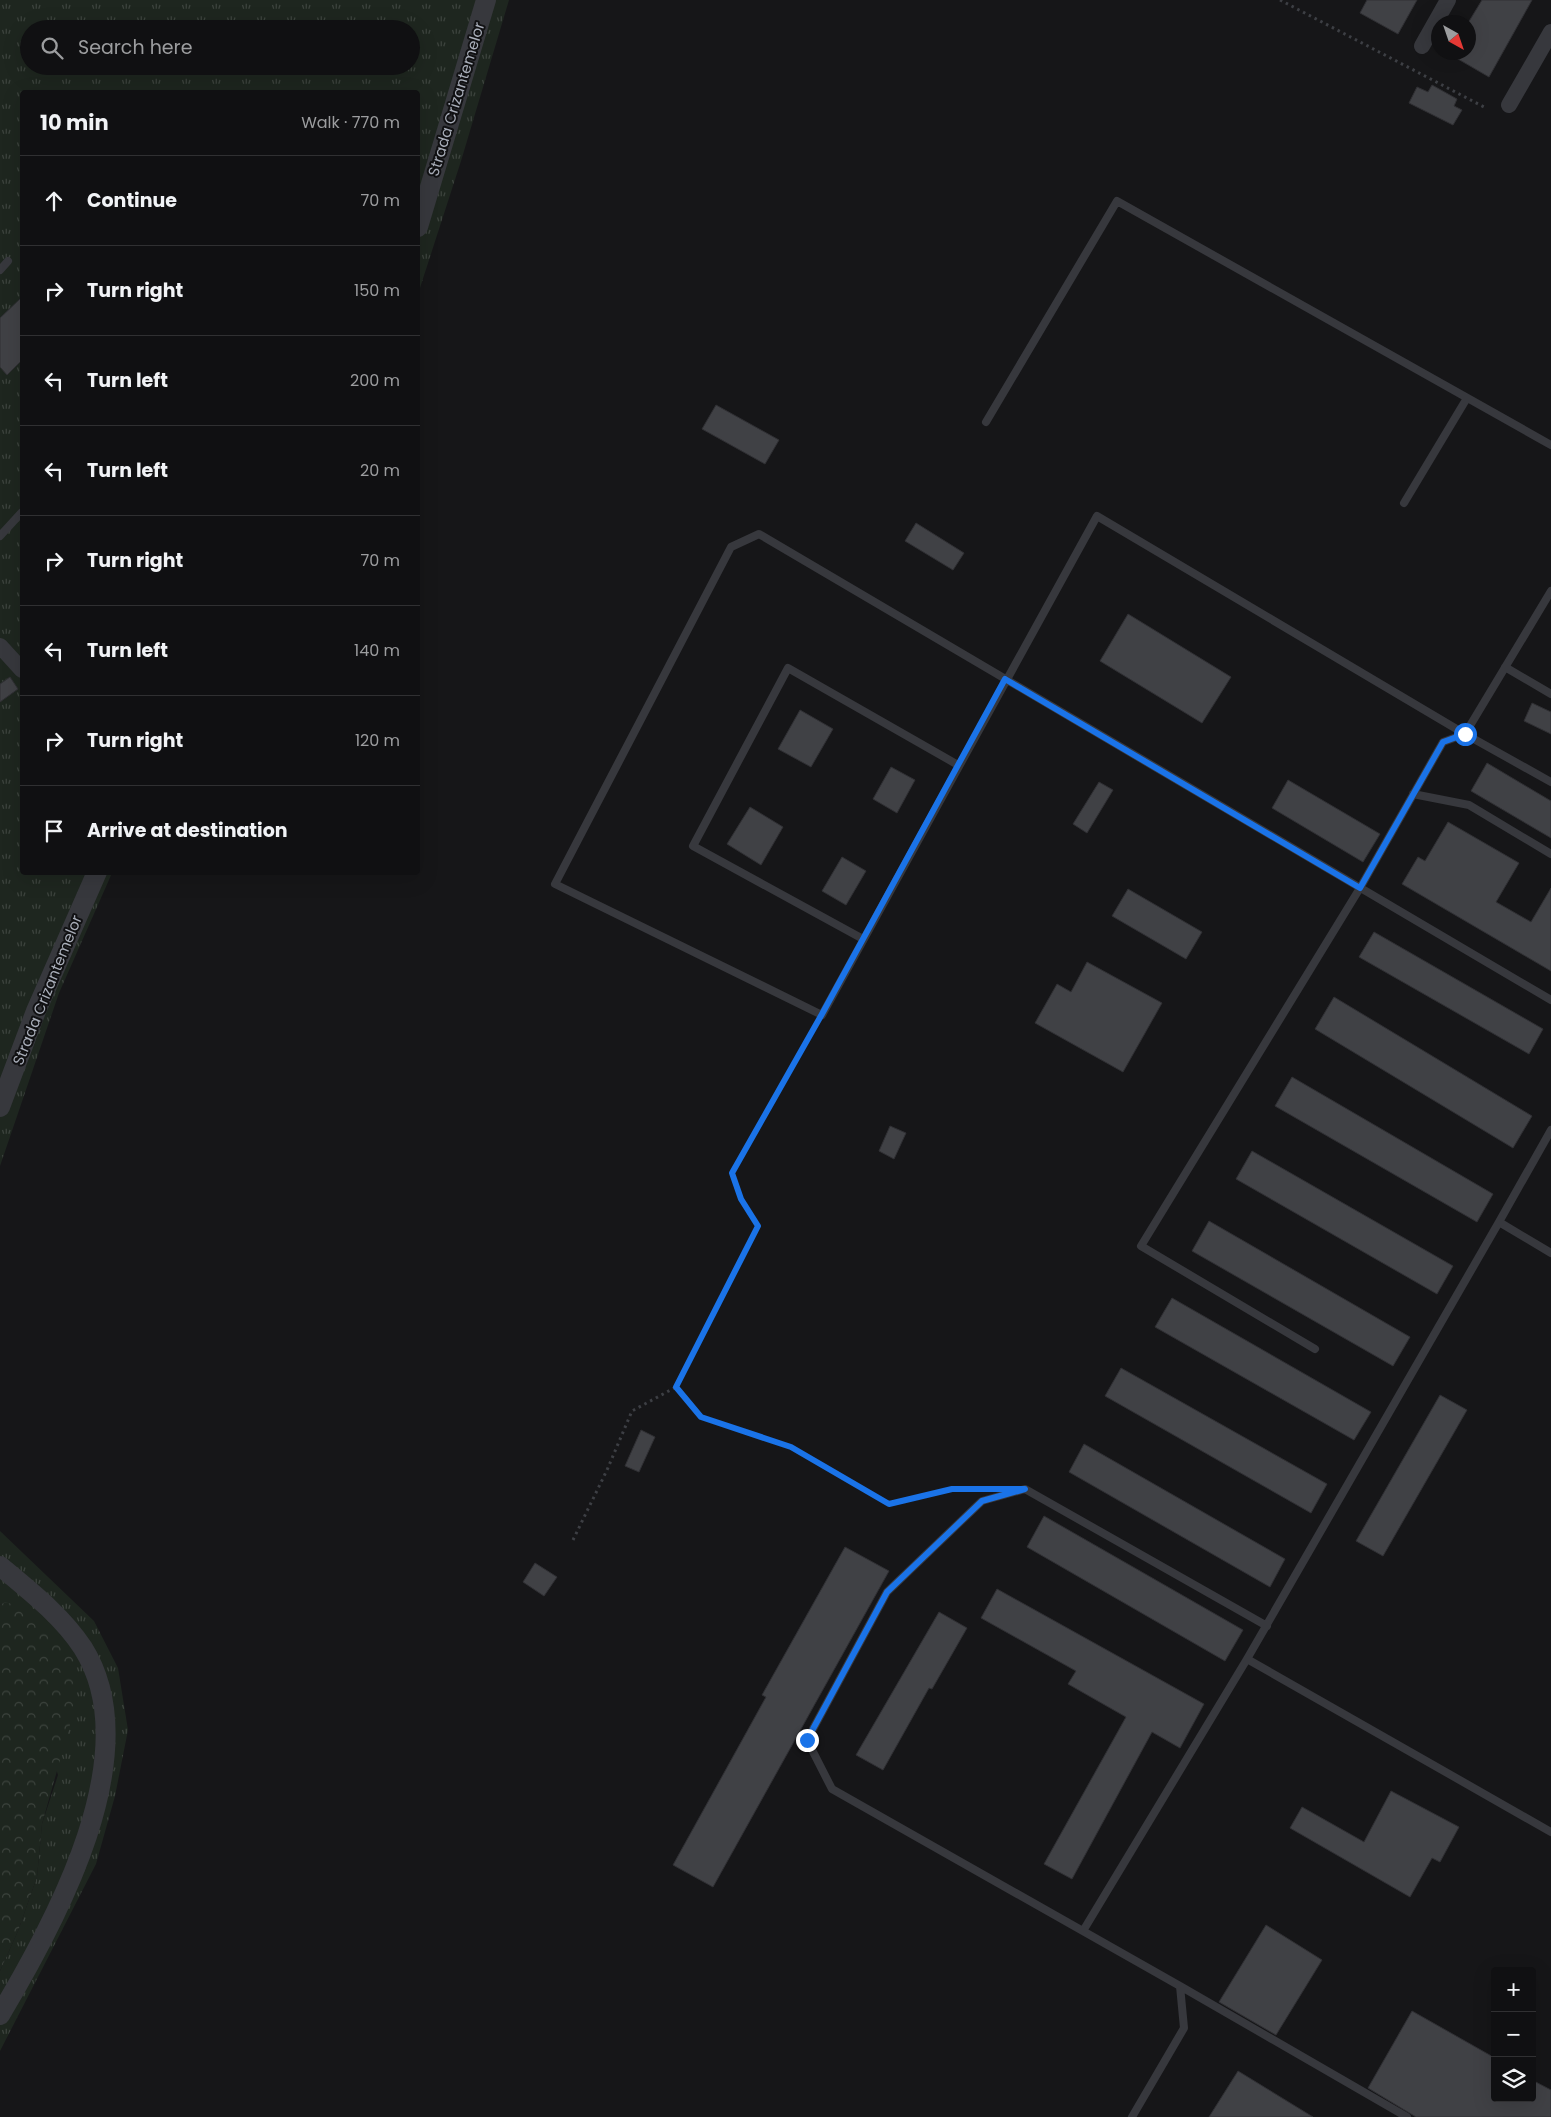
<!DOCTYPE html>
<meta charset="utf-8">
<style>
:root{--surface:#101012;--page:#19191b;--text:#f1f3f6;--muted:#9c9d9f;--line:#303032}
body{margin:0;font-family:Poppins,sans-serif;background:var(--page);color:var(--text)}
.controls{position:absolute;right:15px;bottom:15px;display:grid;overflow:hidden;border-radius:5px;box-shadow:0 5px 20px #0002}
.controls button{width:45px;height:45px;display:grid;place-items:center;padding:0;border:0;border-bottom:1px solid var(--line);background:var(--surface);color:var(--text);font:25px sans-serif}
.compass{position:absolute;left:1431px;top:15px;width:45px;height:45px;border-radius:50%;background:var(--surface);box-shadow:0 5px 20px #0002;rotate:140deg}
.stop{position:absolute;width:15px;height:15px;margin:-11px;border:4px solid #1a73e8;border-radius:50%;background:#fff}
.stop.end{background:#1a73e8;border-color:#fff;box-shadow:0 1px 5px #0008}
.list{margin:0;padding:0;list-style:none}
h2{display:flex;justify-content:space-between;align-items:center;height:65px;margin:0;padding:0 20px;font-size:21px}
h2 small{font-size:16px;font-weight:400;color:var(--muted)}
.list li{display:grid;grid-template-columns:32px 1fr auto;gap:15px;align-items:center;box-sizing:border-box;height:90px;padding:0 20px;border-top:1px solid var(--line)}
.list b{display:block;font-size:19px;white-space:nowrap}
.list em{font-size:16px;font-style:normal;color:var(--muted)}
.icon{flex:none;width:28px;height:28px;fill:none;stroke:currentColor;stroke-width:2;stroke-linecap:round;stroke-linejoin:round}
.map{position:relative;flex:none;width:1551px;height:2117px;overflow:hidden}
.search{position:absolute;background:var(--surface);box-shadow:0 5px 20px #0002;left:20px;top:20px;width:400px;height:55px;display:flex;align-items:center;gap:12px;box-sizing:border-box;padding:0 18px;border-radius:28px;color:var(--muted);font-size:19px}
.panel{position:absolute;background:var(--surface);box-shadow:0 5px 20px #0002;left:20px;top:90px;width:400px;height:785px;border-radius:5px}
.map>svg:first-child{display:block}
</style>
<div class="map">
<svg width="1551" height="2117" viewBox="0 0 1551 2117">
<defs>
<pattern id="grass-tufts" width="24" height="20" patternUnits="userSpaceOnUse" patternTransform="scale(1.25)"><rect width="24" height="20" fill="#1e261f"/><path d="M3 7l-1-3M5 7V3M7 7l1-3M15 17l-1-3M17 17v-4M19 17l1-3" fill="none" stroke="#3c433d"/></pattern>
<pattern id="forest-crowns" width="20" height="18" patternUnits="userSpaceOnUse" patternTransform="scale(1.25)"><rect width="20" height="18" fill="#1e261f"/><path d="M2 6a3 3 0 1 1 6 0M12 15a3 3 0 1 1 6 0" fill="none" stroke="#3c433d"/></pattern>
</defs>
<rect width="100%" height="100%" fill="#161618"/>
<path fill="url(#grass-tufts)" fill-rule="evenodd" d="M0 0H509L461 161 418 294V92H22V872L112 873 59 993 0 1166ZM29 29H411V66H29Z
M0 1531 94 1621 118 1668 128 1730 115 1796 96 1864 0 2051V1971L18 1931 37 1877 42 1824 58 1775 5 1602 0 1605Z"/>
<path fill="url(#forest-crowns)" d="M5 1602 29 1609 75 1653 73 1714 42 1824 37 1877 18 1931 0 1971V1605Z"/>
<path fill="#404145" stroke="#303034" d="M1367 0H1417L1398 34 1360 13Z
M1482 0H1532L1489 77 1446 52H1468V23Z
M1432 85 1457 99 1454 106 1462 110 1453 125 1409 103 1417 87 1428 92Z
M22 297V360L7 375 0 367V318Z
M716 405 779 440 765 464 702 429Z
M916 523 964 553 953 570 905 541Z
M1128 614 1231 677 1202 723 1100 661Z
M10 677 18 689 0 702V684Z
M1532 703 1551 712V734L1524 721Z
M800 710 833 729 811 767 778 749Z
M1487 763 1551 801V838L1471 791Z
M891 767 915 780 897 813 873 799Z
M1288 780 1380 834 1363 862 1272 808Z
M1099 782 1113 790 1087 833 1073 824Z
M750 807 783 827 761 865 727 844Z
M1448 822 1519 863 1496 902 1531 922 1551 888V971L1402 884 1418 857 1425 861Z
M842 857 866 871 846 905 822 891Z
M1128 889 1202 932 1186 959 1112 916Z
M1374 932 1543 1029 1529 1054 1359 957Z
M1087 962 1162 1003 1123 1072 1035 1023 1057 984 1071 992Z
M1334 997 1532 1116 1513 1148 1315 1029Z
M1292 1077 1493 1194 1477 1222 1275 1106Z
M890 1126 906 1133 894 1159 879 1151Z
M1252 1151 1453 1266 1437 1294 1236 1179Z
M1209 1221 1410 1337 1393 1366 1192 1251Z
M1172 1298 1371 1412 1354 1440 1155 1327Z
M1121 1368 1327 1484 1311 1513 1105 1396Z
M1440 1395 1467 1410 1383 1556 1356 1541Z
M641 1430 655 1437 639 1472 625 1466Z
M1084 1444 1285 1559 1270 1587 1069 1472Z
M1044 1516 1243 1630 1225 1661 1027 1547Z
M845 1547 889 1571 713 1887 673 1865 766 1697 762 1695Z
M535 1563 557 1577 544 1596 523 1582Z
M997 1589 1204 1704 1180 1748 1152 1732 1072 1879 1044 1864 1126 1717 1068 1684 1076 1671 981 1618Z
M939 1612 967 1628 932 1689 929 1688 883 1770 856 1755Z
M1391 1791 1459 1827 1440 1862 1432 1858 1410 1897 1290 1828 1302 1807 1364 1842Z
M1266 1925 1322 1960 1276 2035 1219 2002Z
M1412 2011 1495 2058V2098H1532V2080L1551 2090V2117H1416L1368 2088Z
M1238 2071 1313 2117H1209Z"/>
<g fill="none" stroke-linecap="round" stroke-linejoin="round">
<path stroke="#3d3f44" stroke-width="3" stroke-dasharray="2.5 4" stroke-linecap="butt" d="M1280 0 1484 107
M816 1026 732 1173 741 1199 758 1226 676 1387 701 1417 791 1447 889 1504 952 1489H977
M573 1540 607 1470 632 1411 676 1387"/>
<path stroke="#37383d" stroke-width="8" d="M0 270 8 261
M986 422 1117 201 1551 445
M1404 503 1467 398
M0 536 22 512
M1551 591 1465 734 1551 782
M1505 667 1551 694
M1465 734 1097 516 822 1015 555 884 731 547 759 534C1023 689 1287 845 1551 1000
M1413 794 1469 805 1551 854
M863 939 693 846 788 668 958 765
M1499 1222 1551 1130
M1315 1349 1141 1246 1360 888 1443 742 1465 734
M1247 1659 1551 1832
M1083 1931 1247 1659 1499 1222 1551 1253
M1180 1986 1407 2117
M1132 2117 1184 2028 1180 1986 832 1789 807 1740 887 1592 982 1501 1025 1489 1267 1626"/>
<path stroke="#37383d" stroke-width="16" d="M1422 46 1448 0
M1509 105 1551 32
M0 646 22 670"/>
<path stroke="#37383d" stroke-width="20" d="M418 227 486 0
M0 1107 36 1011 97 872
M0 1566C30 1591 62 1616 83 1648 149 1753 55 1923 0 2015"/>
</g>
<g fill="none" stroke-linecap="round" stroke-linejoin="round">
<path stroke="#1a73e8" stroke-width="6" d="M807 1740 887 1592 982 1501 1025 1489H952L889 1504 791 1447 701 1417 676 1387 758 1226 741 1199 732 1173 822 1014 1005 679 1360 888 1443 742 1465 734"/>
</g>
<g text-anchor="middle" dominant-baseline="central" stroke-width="4" stroke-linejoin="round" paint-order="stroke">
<g font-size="15" fill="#a8adb8" stroke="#111113">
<text transform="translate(456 99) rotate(-73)">Strada Crizantemelor</text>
<text transform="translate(47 990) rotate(-68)">Strada Crizantemelor</text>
</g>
</g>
</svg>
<div class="controls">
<button>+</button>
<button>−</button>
<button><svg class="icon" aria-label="layers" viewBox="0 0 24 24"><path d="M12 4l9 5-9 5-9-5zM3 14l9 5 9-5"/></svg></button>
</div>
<svg class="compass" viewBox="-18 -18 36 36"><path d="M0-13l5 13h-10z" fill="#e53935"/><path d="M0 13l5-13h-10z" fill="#9c9d9f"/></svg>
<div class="stop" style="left:1465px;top:734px"></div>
<div class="stop end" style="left:807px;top:1740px"></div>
<div class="search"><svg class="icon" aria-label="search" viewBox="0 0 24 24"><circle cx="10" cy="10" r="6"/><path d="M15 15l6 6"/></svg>Search here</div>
<section class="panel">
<h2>10 min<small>Walk · 770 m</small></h2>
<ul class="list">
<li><svg class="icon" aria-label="ahead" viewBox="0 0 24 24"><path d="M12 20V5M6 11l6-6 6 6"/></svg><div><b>Continue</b></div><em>70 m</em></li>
<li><svg class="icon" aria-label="right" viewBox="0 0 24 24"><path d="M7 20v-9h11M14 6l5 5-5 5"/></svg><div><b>Turn right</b></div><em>150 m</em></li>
<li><svg class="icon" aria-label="left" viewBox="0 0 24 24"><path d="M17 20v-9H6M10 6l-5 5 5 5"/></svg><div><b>Turn left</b></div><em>200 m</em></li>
<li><svg class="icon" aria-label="left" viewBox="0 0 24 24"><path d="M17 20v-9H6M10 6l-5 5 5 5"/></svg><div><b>Turn left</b></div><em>20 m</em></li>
<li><svg class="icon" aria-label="right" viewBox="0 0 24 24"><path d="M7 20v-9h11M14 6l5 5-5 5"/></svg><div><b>Turn right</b></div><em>70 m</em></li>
<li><svg class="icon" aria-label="left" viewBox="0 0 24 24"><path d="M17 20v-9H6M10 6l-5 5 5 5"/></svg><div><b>Turn left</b></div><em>140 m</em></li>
<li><svg class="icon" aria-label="right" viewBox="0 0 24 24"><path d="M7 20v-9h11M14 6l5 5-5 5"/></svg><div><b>Turn right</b></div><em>120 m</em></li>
<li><svg class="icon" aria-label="arrive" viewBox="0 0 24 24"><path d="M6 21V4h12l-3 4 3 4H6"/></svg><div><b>Arrive at destination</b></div></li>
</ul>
</section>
</div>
